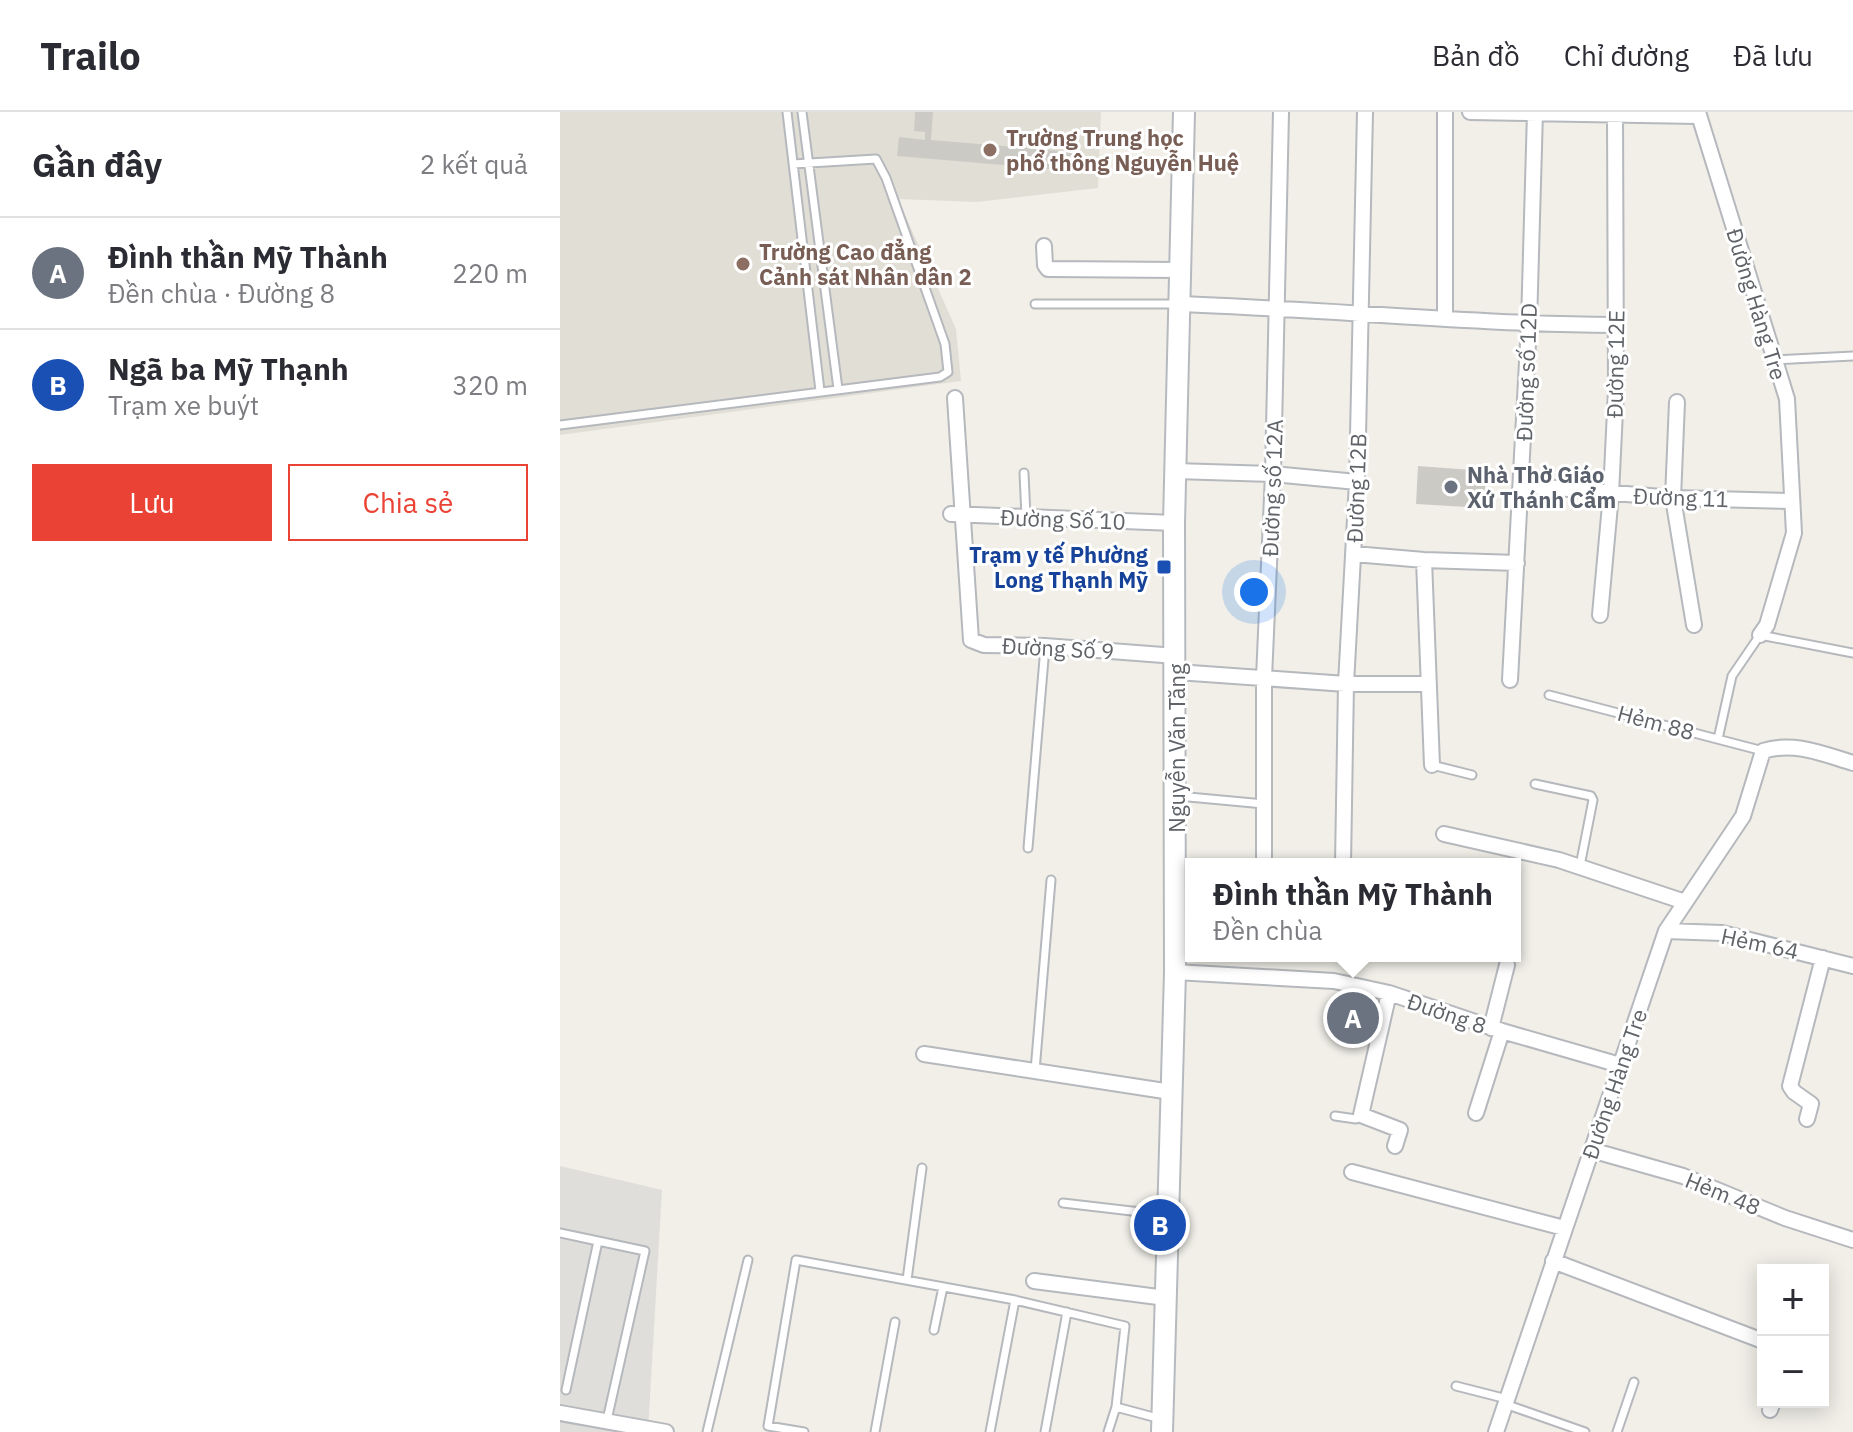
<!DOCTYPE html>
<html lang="vi">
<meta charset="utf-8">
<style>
:root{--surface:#fff;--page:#f2f2f3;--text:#2b2b33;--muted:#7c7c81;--line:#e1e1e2;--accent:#ea4335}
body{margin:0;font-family:"IBM Plex Sans",sans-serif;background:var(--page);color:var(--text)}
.controls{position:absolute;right:24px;bottom:24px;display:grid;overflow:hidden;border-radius:0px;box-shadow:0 4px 20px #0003}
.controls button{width:72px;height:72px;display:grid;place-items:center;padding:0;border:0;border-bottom:2px solid var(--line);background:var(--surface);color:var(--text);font:40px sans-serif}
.you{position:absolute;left:694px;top:480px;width:28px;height:28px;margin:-20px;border:6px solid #fff;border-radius:50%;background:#1a73e8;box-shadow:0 0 0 12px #1a73e833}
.badge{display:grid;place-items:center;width:52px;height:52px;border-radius:50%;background:var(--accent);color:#fff;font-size:26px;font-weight:700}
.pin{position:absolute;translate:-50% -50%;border:4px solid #fff;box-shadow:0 2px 8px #0006}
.popup{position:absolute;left:625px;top:746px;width:336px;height:104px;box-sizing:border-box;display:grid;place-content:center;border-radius:0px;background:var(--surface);filter:drop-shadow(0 2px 6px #0005);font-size:26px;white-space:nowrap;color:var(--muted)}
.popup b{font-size:30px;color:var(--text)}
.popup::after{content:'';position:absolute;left:50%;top:100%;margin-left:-16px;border:16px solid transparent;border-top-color:var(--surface)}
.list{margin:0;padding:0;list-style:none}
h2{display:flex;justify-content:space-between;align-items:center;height:104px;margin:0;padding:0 32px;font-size:34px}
h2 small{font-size:26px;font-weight:400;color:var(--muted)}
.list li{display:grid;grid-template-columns:52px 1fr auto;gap:24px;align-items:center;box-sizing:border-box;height:112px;padding:0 32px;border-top:2px solid var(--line)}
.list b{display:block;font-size:30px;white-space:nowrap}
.list p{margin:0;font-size:26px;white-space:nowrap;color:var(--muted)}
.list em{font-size:26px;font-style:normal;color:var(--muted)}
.actions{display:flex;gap:16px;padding:24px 32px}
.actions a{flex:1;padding:18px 0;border:2px solid var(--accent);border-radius:0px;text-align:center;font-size:28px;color:var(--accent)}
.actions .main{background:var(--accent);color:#fff}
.map{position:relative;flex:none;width:1293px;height:1320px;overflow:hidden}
header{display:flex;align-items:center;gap:48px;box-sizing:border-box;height:112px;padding:0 40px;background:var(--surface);border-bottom:2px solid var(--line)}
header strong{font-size:38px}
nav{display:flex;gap:44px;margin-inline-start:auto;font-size:28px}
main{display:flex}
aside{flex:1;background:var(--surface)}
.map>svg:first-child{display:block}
</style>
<header>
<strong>Trailo</strong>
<nav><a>Bản đồ</a><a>Chỉ đường</a><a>Đã lưu</a></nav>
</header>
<main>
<aside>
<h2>Gần đây<small>2 kết quả</small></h2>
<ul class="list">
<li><span class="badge" style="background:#6b7280">A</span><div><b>Đình thần Mỹ Thành</b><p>Đền chùa · Đường 8</p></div><em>220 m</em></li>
<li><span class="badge" style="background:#1a4fb4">B</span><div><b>Ngã ba Mỹ Thạnh</b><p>Trạm xe buýt</p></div><em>320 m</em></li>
</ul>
<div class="actions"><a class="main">Lưu</a><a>Chia sẻ</a></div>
</aside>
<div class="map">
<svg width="1293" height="1320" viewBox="0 0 1293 1320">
<rect width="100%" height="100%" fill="#f1efe8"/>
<path fill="#e0deda" d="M0 1054 102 1078 88 1320H0Z"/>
<path fill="#e1ded6" d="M0 0H541L538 76 417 90 338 87 396 217 401 269 0 323Z"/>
<path fill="#cccac5" d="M355 0H373L371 28 514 40 512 59 337 44 339 25 365 28V20L354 19Z
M858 354 926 359 924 396 856 392Z
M778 890 809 892 807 922 777 920Z"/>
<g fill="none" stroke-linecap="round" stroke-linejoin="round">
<g stroke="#b5b8bc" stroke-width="11">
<path id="lane" d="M227 0 260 279
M242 0 278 277
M475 192H616
M1215 248 1293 244
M0 313 380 265 388 260 385 232 326 66 316 47 233 52
M464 361 466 405
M989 583 1203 639
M1158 627 1172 564 1200 523 1293 541
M872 653 912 663
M975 672 1031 684 1033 688 1020 754
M618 684 704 692
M468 736 485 535
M475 959 491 768
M775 1004 796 1007 801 1003
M503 1091 606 1103
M0 1121 38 1129 6 1278
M38 1129 85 1139 47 1308
M347 1168 362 1056
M374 1218 383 1175
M896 1274 947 1287
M945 1292 1025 1320
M556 1295 601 1307
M147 1320 188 1148
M244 1320 208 1314 236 1148 455 1188 565 1214 556 1295 548 1320
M315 1320 335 1210
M430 1320 455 1188
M485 1320 507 1200
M1057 1320 1074 1270"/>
</g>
<g stroke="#b5b8bc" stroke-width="18">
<path id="street" d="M885 0V205
M910 0 1138 4
M1138 0 1227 287 1234 421 1207 513 1200 523
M484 134 485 153 488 157 619 158
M618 192C764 197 910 212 1056 213
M395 286 411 528 424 533 485 534 616 544
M1117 290 1113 386 1134 513
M615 359 713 362 797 370
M961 373 1113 386 1232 389
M391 402 614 411
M794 442 864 448 957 451
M864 448 872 653
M1040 503 1051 382 1056 278 1055 1
M617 560 786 572H867
M950 568 969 212 975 0
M884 722 999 748 1125 790
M704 752V566L713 362 721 0
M783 752 786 572 797 370 805 0
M1106 819 1162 821 1293 854
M615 860 774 869 829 881 942 919 1060 953
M829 881 801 1003 840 1018 835 1034
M931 916 947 853
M364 942 611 980
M916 1001 942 919
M1247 1007 1251 992 1234 980 1230 974 1263 846
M1031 1038 1123 1064 1225 1106 1293 1128
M792 1060 1004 1116
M993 1149 1203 1229
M474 1169 606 1186
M1210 1298 1213 1290
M0 1301 106 1320
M936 1320 1106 819 1183 704 1203 639C1234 629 1263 642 1293 651"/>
</g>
<g stroke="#b6babf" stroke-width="24">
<path id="secondary" d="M602 1320 615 860 614 411 624 0"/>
</g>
<use href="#lane" stroke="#fff" stroke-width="7"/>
<use href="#street" stroke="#fff" stroke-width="14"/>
<use href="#secondary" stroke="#fff" stroke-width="20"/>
</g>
<g fill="#8d6e63" stroke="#fff" stroke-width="3">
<circle cx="430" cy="38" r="8"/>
<circle cx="183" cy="152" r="8"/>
</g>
<circle fill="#6b7280" stroke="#fff" stroke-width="3" cx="891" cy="375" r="8"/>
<rect fill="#1a4fb4" stroke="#fff" stroke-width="3" x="596" y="447" width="16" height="16" rx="4"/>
<g text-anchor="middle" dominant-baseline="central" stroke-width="6" stroke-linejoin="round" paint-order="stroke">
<g font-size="22" font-weight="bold" fill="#785e54" stroke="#fff" text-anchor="start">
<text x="446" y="25">Trường Trung học<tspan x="446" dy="25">phổ thông Nguyễn Huệ</tspan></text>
<text x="199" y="139">Trường Cao đẳng<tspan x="199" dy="25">Cảnh sát Nhân dân 2</tspan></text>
</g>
<g font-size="22" fill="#5f6368" stroke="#fff">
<text transform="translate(1197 192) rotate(73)">Đường Hàng Tre</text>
<text transform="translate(1055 252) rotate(-89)">Đường 12E</text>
<text transform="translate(966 260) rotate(-88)">Đường số 12D</text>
<text transform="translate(712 376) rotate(-88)">Đường số 12A</text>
<text transform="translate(796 376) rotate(-88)">Đường 12B</text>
<text transform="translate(1121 385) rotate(2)">Đường 11</text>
<text transform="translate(503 407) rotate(2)">Đường Số 10</text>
<text transform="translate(498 536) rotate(3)">Đường Số 9</text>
<text transform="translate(1096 610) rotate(15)">Hẻm 88</text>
<text transform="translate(616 636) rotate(-90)">Nguyễn Văn Tăng</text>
<text transform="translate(1200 831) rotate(12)">Hẻm 64</text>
<text transform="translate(887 901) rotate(19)">Đường 8</text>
<text transform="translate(1054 972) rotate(-71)">Đường Hàng Tre</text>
<text transform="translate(1163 1081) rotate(22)">Hẻm 48</text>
</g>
<g font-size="22" font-weight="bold" fill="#5b616d" stroke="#fff" text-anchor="start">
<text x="907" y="362">Nhà Thờ Giáo<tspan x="907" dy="25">Xứ Thánh Cẩm</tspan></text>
</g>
<g font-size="22" font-weight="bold" fill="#164399" stroke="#fff" text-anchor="end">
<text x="588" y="442">Trạm y tế Phường<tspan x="588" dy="25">Long Thạnh Mỹ</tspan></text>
</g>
</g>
</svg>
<div class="controls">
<button>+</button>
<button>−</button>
</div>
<div class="you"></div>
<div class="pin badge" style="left:793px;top:906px;background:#6b7280">A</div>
<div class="popup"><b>Đình thần Mỹ Thành</b>Đền chùa</div>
<div class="pin badge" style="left:600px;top:1113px;background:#1a4fb4">B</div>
</div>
</main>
